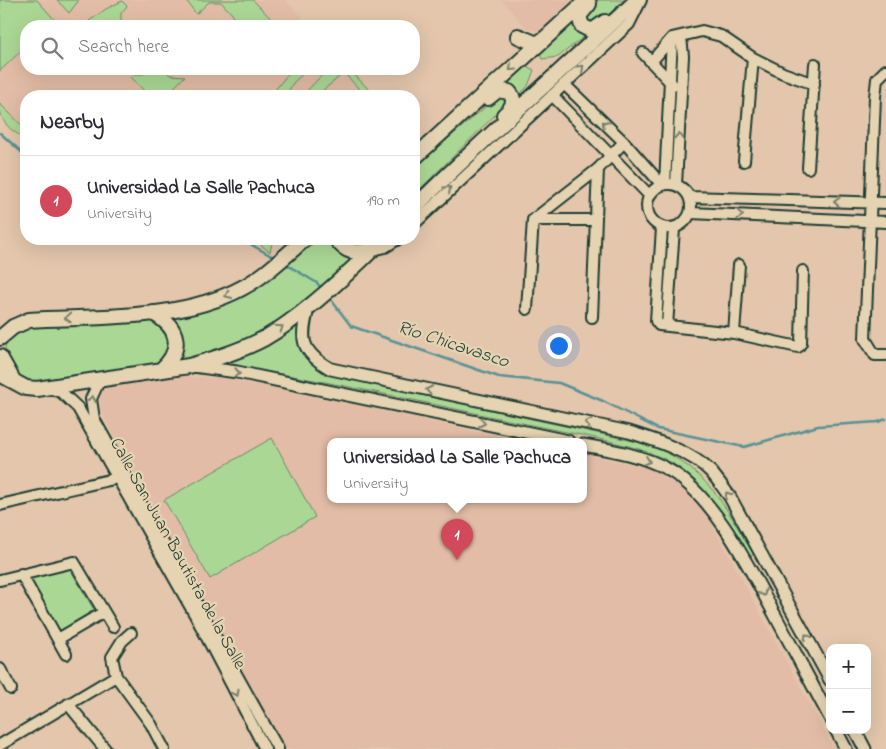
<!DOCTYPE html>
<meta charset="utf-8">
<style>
:root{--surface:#fff;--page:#f7f7f7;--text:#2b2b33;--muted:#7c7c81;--line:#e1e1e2;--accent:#d1495b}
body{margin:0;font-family:"Indie Flower",sans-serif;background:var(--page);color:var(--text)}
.controls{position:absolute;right:15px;bottom:15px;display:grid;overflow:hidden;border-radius:10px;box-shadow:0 5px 20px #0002}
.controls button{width:45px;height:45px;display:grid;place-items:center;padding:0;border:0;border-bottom:1px solid var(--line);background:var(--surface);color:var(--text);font:25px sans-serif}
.you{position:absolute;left:558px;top:345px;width:18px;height:18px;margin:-12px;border:4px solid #fff;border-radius:50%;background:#1a73e8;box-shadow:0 0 0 8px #1a73e833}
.badge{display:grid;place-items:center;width:32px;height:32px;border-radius:50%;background:var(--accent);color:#fff;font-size:16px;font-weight:700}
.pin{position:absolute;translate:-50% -41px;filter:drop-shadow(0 1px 2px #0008)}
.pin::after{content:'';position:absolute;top:26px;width:18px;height:15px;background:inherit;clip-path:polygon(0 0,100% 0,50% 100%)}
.popup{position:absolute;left:327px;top:438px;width:260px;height:65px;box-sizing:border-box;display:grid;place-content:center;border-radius:10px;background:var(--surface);filter:drop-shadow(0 1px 4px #0005);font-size:16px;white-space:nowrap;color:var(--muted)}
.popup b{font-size:19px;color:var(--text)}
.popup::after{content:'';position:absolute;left:50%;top:100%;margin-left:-10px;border:10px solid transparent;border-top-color:var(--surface)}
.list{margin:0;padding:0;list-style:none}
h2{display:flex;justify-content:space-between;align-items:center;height:65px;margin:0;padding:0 20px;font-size:21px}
h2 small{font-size:16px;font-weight:400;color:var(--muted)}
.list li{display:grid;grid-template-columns:32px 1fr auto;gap:15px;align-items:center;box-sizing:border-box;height:90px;padding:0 20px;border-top:1px solid var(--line)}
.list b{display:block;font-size:19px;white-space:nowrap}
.list p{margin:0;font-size:16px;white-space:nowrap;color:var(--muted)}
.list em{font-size:16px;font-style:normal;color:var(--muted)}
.icon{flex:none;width:28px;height:28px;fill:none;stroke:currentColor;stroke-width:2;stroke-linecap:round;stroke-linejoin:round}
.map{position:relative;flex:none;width:886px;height:749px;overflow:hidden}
.search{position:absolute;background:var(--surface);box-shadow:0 5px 20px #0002;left:20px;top:20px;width:400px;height:55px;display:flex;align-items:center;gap:12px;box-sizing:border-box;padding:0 18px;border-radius:20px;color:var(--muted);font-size:19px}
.panel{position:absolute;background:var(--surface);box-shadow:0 5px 20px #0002;left:20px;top:90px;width:400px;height:155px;border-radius:20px}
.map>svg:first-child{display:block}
</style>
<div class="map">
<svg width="886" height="749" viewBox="0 0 886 749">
<rect width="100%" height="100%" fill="#e3c6ab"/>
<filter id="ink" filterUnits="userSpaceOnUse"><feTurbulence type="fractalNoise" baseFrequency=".02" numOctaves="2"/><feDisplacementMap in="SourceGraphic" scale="10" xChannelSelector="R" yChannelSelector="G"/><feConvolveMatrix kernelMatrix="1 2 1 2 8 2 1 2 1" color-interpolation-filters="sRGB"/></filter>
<g filter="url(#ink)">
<path fill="#e2bca6" d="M0 0H285L310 26H26V69H350L376 96H26V135L0 113Z
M502 0H577L543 32 526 28Z
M174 376 221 378 328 399 520 441H331V499H583V454L648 468 669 479 688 492 703 508 834 749H283L101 411 100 398 102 389 108 384Z"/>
<path fill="#abd795" stroke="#658a64" d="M0 0H37L54 19 47 26H26V46L0 71Z
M57 0H79L69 13Z
M186 0H253L278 26H232L233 15 221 2H209L196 14Z
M598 0H624L600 22 588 24 585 14Z
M122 1 127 6 121 13V23L125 26H94L89 21 106 9Z
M574 16 586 35 558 57 542 59 538 51Z
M522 64 534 70 528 86 518 96 510 85 502 83Z
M150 69H164L170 75 185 76 166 96H149L130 76 132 74H144Z
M292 69H308L293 83 286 96H270Z
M325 69H349L375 96H359L362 92 344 73 316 96H302L322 75Z
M497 97H503L505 105 414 195V168Z
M0 104 26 129V139C10 130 0 123 0 104Z
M253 239H273L270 252Z
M313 239H329C333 251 345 253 356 257 326 284 295 316 259 335 234 348 206 356 178 361 186 343 181 331 171 315L214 307 254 291Z
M341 239H375L372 242 354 247Z
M143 317C163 323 173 335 167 357L159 363 40 382 25 380 15 374 4 353 6 343 13 333 30 324Z
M299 320C294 358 317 368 347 379L652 445C710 473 722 501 753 554L750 559C727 524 709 486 672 463 638 443 567 433 527 424 425 403 323 379 219 364Z
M272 438 315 517 210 579 164 500Z
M70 569 94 610 59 631 28 579Z"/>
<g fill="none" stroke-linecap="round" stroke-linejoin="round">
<path stroke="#579296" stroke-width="2.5" d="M0 133 26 156
M241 239 277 259
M284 263 317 283 322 289
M329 297 351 326 499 377 559 383 603 401 658 429 744 447 818 426 878 422 886 419"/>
<g stroke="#1f3d34" stroke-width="14">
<path id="minor" d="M643 53 673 85
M651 62 672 38 702 31 721 36 753 58 783 73 814 84
M886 70 877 79 875 97 865 339 875 355H886
M564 84 624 142 662 185
M552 95 649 195
M744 161 753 58
M808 168 815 64
M647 206a22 22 0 1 1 44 0a22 22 0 1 1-44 0Z
M665 184 672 38
M676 185 683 56 681 37
M690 197 886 203
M691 213 886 222
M533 220H596
M414 224 629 24 641 0
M662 228 656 321 659 325 734 333 798 347 801 343 803 271
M371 250 385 247 398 239
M527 309 533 220 598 169 624 142
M592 317 598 169
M667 326 674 229
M734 333 739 265
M100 379 91 399 94 419 278 749
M49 388 61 392 78 408 194 613 265 749
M0 505 118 478
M21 574 66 654
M0 580 74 562 113 627
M131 633 122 641 112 657 116 676 151 724 164 749
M58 639 104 612
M0 669 11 689
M68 704 105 749
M0 745 116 676"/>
</g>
<g stroke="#1f3d34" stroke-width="15">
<path id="tertiary" d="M309 305C300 338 299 351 331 369L629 432C655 440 692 452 711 472 718 480 724 489 730 497L830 680
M193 366 237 372 568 441
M583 445C611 450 642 455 667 469 714 494 751 571 776 617 794 651 812 684 830 718
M836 730 846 749
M855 730 865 749"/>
</g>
<g stroke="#1f3d34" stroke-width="18">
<path id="secondary" d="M589 4 579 16 582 26 592 31 605 22
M518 36 537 44 544 39
M488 98 498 90 509 92C517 101 512 108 504 115
M414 158 587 0
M414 208C486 136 563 70 637 0
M336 239C345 252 355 254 370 250
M153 313C179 327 184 349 161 370
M0 338 13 327 29 320C97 316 181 321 242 288 265 276 285 256 305 239
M0 357 13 380
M0 374 26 388 37 389 189 366C215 359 241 351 265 338 303 316 351 271 383 239"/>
</g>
<use href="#minor" stroke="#e5d3b1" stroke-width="10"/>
<use href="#tertiary" stroke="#e5d3b1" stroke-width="11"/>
<use href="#secondary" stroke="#e5d3b1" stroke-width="14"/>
</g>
<defs><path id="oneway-chevron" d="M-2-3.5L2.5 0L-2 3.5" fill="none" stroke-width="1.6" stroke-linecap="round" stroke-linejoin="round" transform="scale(1.25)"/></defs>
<g stroke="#78806c">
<use href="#oneway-chevron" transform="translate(512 68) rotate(138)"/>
<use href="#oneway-chevron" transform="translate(581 68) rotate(-43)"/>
<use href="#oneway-chevron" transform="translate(605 124) rotate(-136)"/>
<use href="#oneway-chevron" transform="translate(679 136) rotate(-87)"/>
<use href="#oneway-chevron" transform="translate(448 189) rotate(-42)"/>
<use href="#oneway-chevron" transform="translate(837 202) rotate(-178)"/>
<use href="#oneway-chevron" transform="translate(740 215) rotate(3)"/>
<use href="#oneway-chevron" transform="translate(228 295) rotate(156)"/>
<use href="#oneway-chevron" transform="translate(68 318) rotate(177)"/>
<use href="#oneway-chevron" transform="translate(280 328) rotate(-35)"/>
<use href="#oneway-chevron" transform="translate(237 373) rotate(10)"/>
<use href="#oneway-chevron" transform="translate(429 390) rotate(-168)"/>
<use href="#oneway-chevron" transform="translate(92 399) rotate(-80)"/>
<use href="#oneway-chevron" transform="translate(482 423) rotate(12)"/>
<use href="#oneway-chevron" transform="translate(588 423) rotate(-168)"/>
<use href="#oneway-chevron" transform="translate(647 461) rotate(19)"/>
<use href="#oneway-chevron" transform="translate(728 495) rotate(-125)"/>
<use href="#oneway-chevron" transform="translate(763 593) rotate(62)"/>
<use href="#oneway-chevron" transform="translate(807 637) rotate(-119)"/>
<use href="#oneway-chevron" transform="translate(236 693) rotate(62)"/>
</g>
</g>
<g text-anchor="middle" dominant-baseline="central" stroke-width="4.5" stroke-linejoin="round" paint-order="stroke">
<g font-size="18" fill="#1f3d34" stroke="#e5d3b1">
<text transform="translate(177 554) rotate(61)">Calle San Juan Bautista de la Salle</text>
</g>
<g font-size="19" font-style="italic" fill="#284b44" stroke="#e5d3b1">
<text transform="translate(453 345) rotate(18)">Río Chicavasco</text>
</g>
</g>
</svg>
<div class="controls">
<button>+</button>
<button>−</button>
</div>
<div class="you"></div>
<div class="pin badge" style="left:457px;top:560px">1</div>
<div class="popup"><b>Universidad La Salle Pachuca</b>University</div>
<div class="search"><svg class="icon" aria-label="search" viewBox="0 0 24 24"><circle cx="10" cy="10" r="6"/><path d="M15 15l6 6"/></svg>Search here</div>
<section class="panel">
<h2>Nearby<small></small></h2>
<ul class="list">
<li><span class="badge">1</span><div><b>Universidad La Salle Pachuca</b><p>University</p></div><em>190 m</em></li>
</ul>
</section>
</div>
